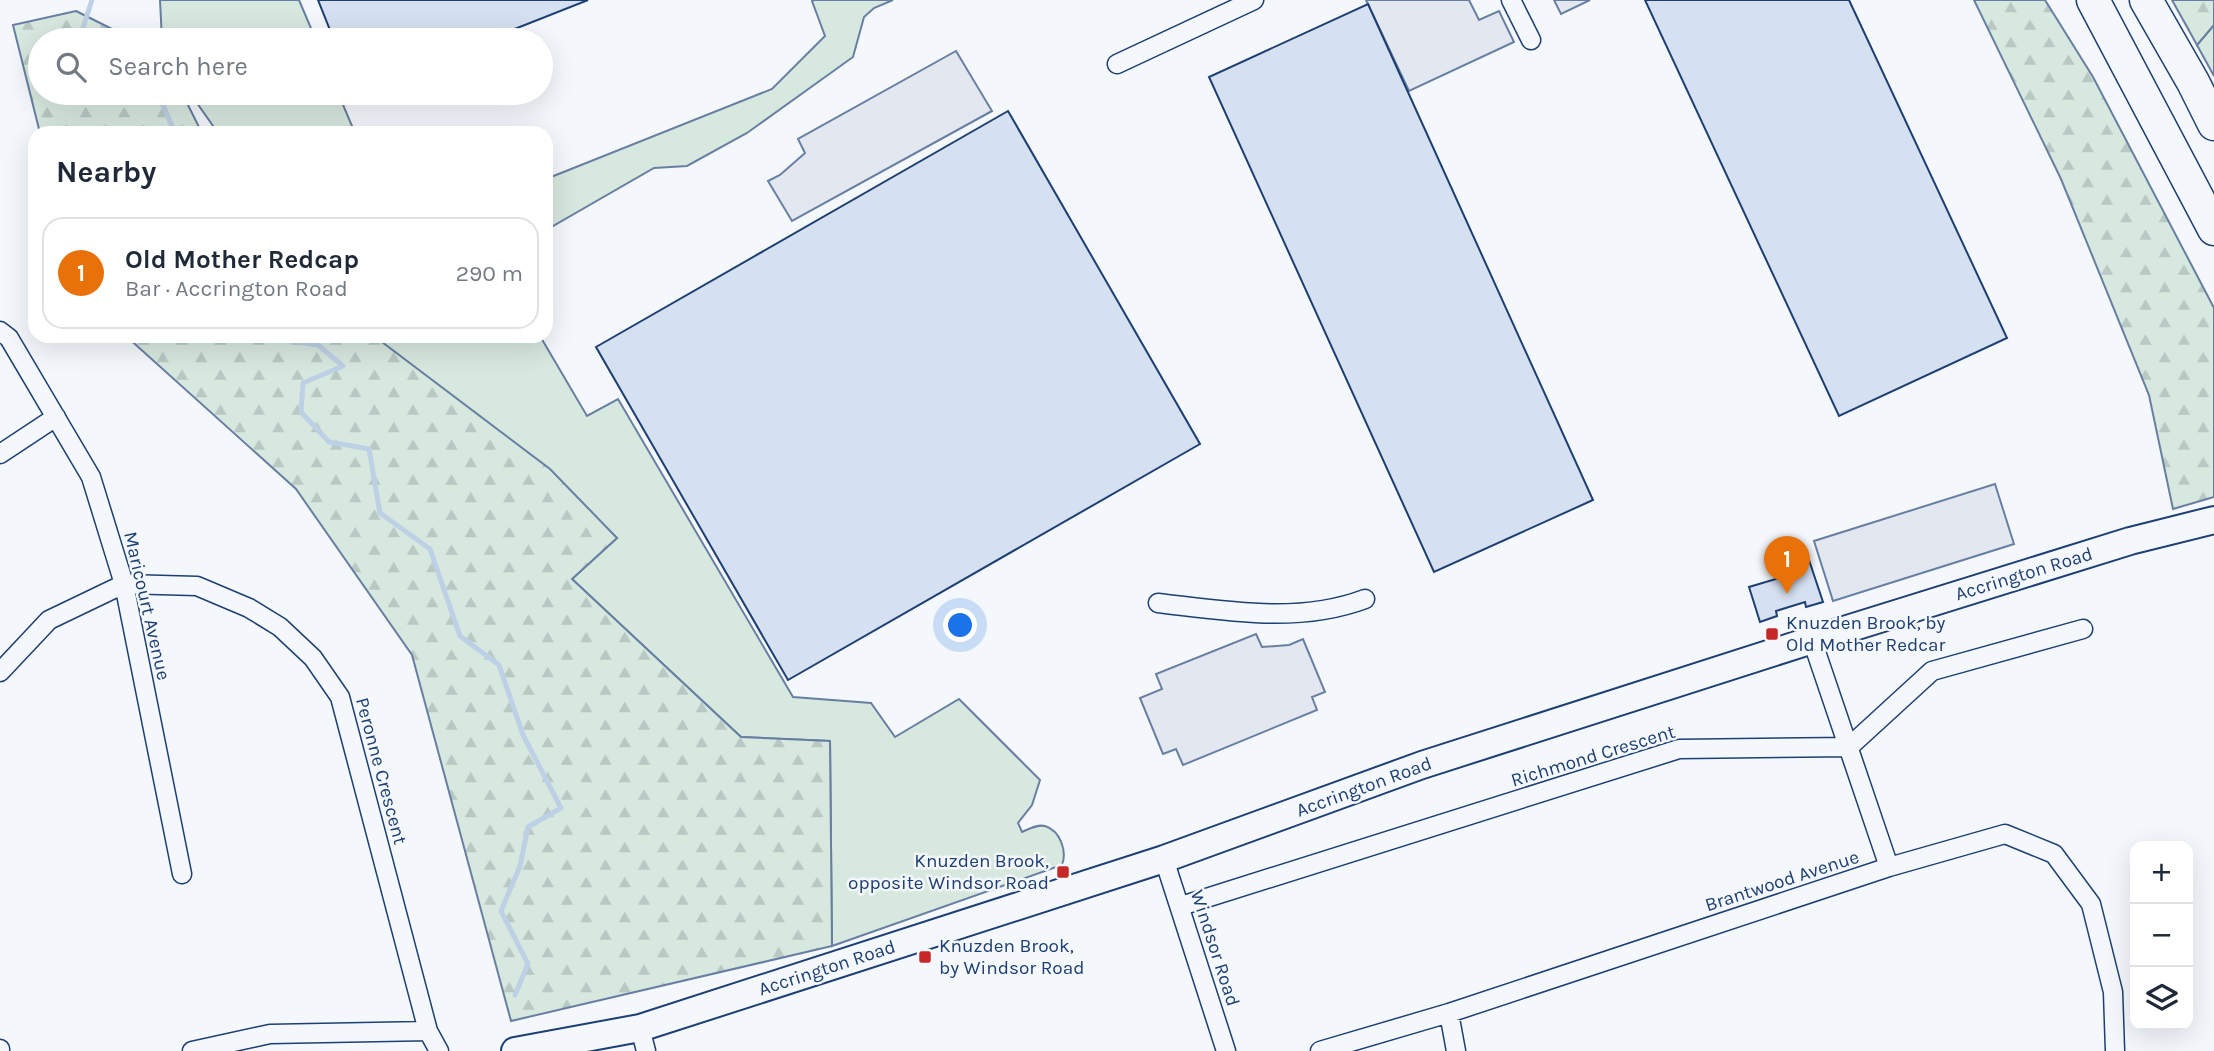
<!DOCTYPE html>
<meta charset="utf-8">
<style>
:root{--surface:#fff;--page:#f2f2f3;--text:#1f2937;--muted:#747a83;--line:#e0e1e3;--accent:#2563eb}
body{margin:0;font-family:Karla,sans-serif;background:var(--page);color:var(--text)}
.controls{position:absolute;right:21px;bottom:21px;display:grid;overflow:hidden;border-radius:14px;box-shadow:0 7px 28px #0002}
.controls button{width:63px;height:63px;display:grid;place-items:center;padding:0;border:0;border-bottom:2px solid var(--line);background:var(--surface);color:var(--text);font:35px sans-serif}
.you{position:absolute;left:961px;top:626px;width:24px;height:24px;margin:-18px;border:5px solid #fff;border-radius:50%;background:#1a73e8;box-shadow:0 0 0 10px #1a73e833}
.badge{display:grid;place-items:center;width:46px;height:46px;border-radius:50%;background:var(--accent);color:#fff;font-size:23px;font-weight:700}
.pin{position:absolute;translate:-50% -58px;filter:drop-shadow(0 2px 4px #0008)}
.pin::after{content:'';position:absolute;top:37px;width:24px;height:21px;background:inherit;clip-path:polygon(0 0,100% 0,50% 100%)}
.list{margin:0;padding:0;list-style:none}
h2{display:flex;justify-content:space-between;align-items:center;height:91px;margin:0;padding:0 28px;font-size:30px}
h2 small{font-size:23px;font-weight:400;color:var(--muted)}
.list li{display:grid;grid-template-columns:46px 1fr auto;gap:21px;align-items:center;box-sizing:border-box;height:112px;margin:0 14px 14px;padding:0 14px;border:2px solid var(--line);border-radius:21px}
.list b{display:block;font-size:26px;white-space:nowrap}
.list p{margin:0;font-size:23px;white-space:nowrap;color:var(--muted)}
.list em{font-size:23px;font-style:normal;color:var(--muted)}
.icon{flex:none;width:38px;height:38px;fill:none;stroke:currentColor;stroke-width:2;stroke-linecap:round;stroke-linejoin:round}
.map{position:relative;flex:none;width:2214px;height:1051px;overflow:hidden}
.search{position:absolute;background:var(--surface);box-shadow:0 7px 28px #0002;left:28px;top:28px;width:525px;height:77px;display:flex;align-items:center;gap:18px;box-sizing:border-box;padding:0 24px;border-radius:38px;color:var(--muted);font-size:26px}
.panel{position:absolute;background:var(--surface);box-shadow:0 7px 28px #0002;left:28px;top:126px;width:525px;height:217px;border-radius:21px}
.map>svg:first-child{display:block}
</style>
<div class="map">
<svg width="2214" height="1051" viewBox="0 0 2214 1051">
<defs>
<pattern id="forest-firs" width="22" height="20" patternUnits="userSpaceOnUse" patternTransform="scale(1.75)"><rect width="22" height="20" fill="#d7e8df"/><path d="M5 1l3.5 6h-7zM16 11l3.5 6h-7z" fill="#b8c8c3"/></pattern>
</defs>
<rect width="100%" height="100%" fill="#f4f7fb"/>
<path fill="#d7e8df" stroke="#687fa3" stroke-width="2" d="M160 0H299L316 40H162Z
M814 0H893L874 8 864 17 853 57 747 133 687 166 654 168 546 230V179L772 89 825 36 812 1Z
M2214 25V76L2197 45Z
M190 93H338L355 133H218Z
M372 336H540L587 416 618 399 793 697 871 703 895 737 959 699 1040 780 1032 805 1018 823 1022 832C1029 829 1037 824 1045 826 1061 831 1067 852 1062 865L832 946 830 741 741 737 572 579 617 538Z"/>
<path fill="url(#forest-firs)" stroke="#687fa3" stroke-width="2" d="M1974 0H2045L2093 77 2214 308V497L2173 509 2149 395 2061 179Z
M2172 0H2214V25L2197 45Z
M76 11 134 40H40V93H182L202 133H40L13 25Z
M126 336H374L550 469 617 538 572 579 741 737 830 741 832 946 511 1021 412 655 296 489Z"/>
<path fill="#e3e8f0" stroke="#687fa3" stroke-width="2" d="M1366 0H1469L1479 20 1499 11 1514 42 1409 91Z
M1554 0H1590L1561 14Z
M956 51 992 111 792 221 768 181 780 175 805 153 798 139Z
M1995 484 2014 544 1833 601 1814 541Z
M1256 634 1262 647 1289 645 1303 639 1325 692 1312 697 1317 710 1183 765 1176 749 1163 754 1140 698 1162 689 1156 674Z"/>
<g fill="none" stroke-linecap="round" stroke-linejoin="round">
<path stroke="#bed0e5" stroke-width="5" d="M79 40 92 0
M146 93 163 105 175 133
M257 336 318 345 343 366 303 383 301 412 329 442 369 449 380 513 430 549 460 636 499 665 523 735 561 808 528 827 520 866 501 911 528 964 515 995"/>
</g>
<path fill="#d5e0f0" stroke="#1d3f73" stroke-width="2" d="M318 0H588L487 40H334Z
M1645 0H1849L2007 338 1839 416Z
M1368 4 1593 500 1434 572 1209 77Z
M1008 111 1200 444 788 680 596 347Z
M1809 560 1823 602 1806 607 1805 602 1776 611 1777 616 1760 622 1749 587 1799 572 1796 564Z"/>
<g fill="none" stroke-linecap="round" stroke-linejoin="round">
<g stroke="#1d3f73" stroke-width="21">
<path id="minor" d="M1511 0 1531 40
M1117 64 1254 0
M0 331 9 338 91 477 124 584 182 874
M0 454 56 417
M1158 603C1227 611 1299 624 1365 599
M1812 640 1889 867
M0 672 49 620 124 584 197 586 249 608 280 627 313 658 340 697 428 1031 439 1051
M1164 859 1226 1051
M1181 906 1679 749 1849 747 1932 671 2083 629
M1449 1013 1456 1051
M640 1028 646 1051
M0 1049V1051
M192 1051 270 1034 428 1031
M1320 1051 1449 1013 1889 867 2005 834 2054 854 2091 904 2113 992 2115 1051"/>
</g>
<g stroke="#1d3f73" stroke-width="30">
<path id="primary" d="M515 1051 640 1028 1164 859 1422 765 1812 640 2130 541 2214 520"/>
</g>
<g stroke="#1d3f73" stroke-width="35">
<path id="motorway" d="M2093 0 2214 229
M2146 0 2193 82 2214 124"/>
</g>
<use href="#minor" stroke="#f4f7fb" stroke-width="18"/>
<use href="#primary" stroke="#f4f7fb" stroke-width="26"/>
<use href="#motorway" stroke="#f4f7fb" stroke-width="32"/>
</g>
<g fill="#c62828" stroke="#f4f7fb" stroke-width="2.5">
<rect x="1765" y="627" width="14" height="14" rx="3.5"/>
<rect x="1056" y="865" width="14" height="14" rx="3.5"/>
<rect x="918" y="950" width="14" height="14" rx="3.5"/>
</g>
<g text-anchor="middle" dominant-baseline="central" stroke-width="5" stroke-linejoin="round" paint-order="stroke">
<g font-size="19" fill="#1d3f73" stroke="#f4f7fb">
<text transform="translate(2024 574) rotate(-17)">Accrington Road</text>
<text transform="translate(147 606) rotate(77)">Maricourt Avenue</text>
<text transform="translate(1593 756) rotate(-17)">Richmond Crescent</text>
<text transform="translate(381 771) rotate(75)">Peronne Crescent</text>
<text transform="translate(1364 787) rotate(-20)">Accrington Road</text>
<text transform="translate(1782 881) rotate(-18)">Brantwood Avenue</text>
<text transform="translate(1215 948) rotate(72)">Windsor Road</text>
<text transform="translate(827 968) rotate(-18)">Accrington Road</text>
</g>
<g font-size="19" fill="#1d3f73" stroke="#f4f7fb" text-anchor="start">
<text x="1786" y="623">Knuzden Brook, by<tspan x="1786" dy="22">Old Mother Redcar</tspan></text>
<text x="1049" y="861" text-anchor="end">Knuzden Brook,<tspan x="1049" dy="22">opposite Windsor Road</tspan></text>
<text x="939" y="946">Knuzden Brook,<tspan x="939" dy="22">by Windsor Road</tspan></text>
</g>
</g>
</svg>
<div class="controls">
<button>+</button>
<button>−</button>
<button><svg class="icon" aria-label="layers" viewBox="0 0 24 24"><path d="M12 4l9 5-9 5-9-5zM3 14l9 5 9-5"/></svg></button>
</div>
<div class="you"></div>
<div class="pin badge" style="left:1787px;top:594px;background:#e8710a">1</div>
<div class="search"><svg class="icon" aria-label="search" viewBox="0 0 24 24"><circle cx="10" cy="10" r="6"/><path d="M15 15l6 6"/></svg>Search here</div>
<section class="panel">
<h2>Nearby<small></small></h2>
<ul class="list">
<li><span class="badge" style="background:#e8710a">1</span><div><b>Old Mother Redcap</b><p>Bar · Accrington Road</p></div><em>290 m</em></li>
</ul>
</section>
</div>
